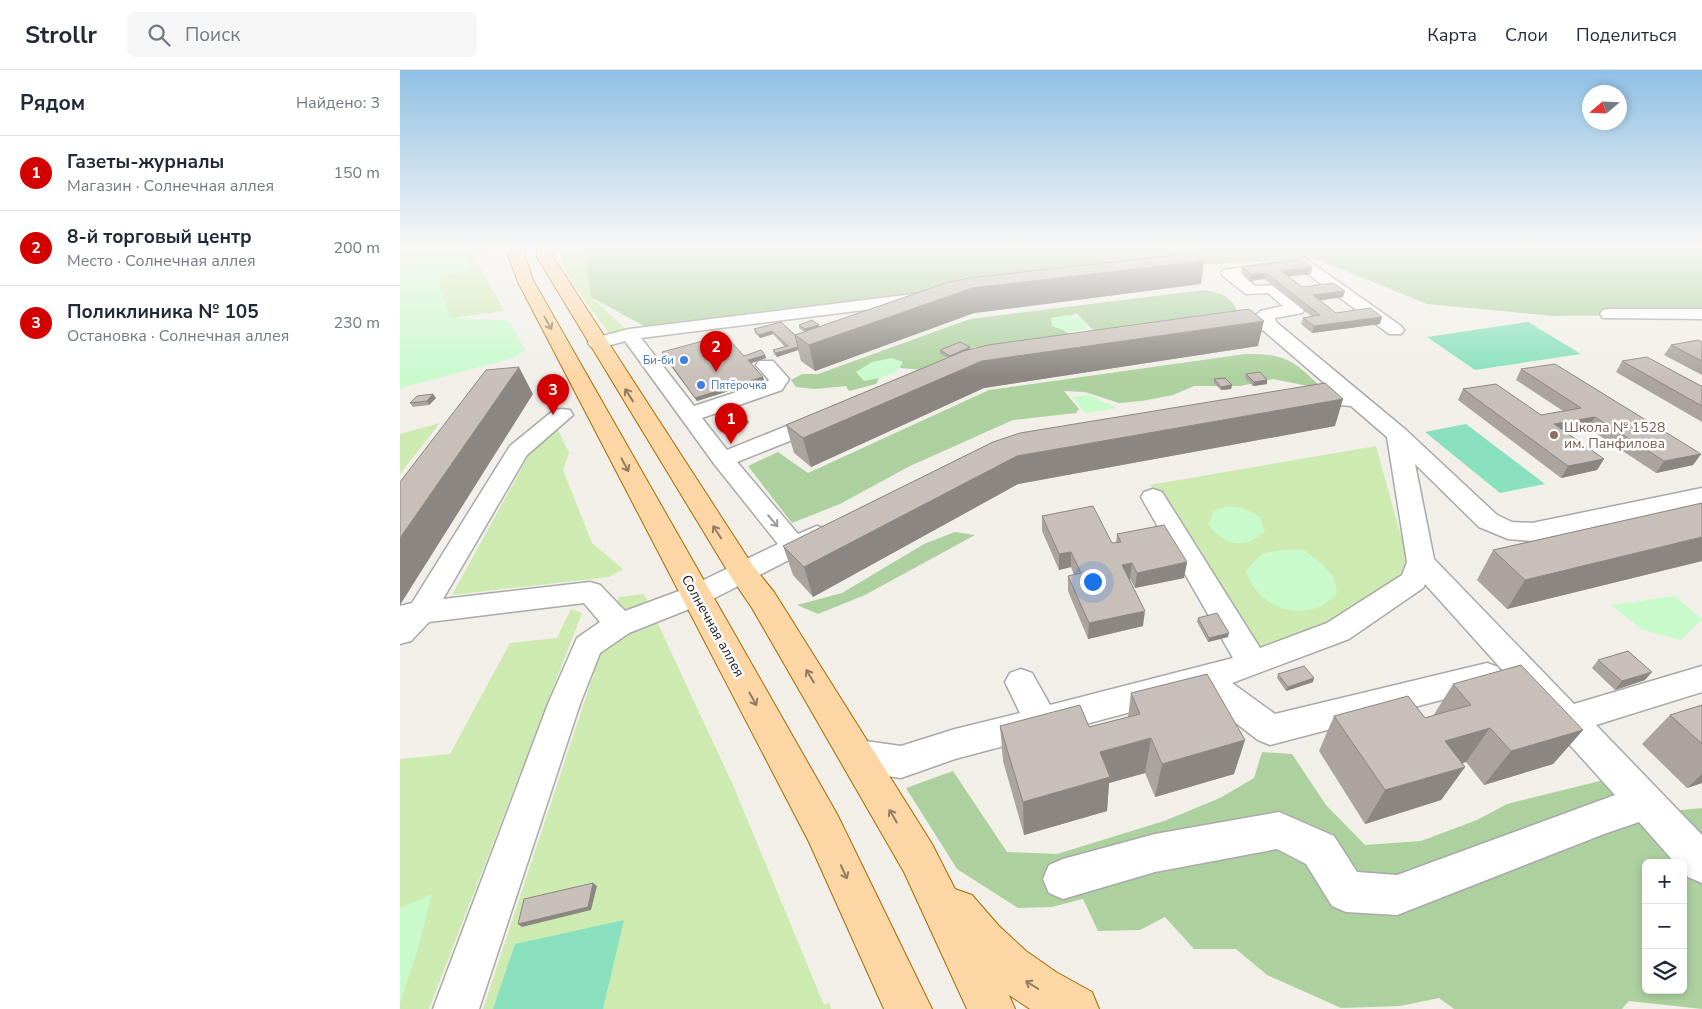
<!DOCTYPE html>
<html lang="ru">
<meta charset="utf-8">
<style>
:root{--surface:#fff;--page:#f6f6f7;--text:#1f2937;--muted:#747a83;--line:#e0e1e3;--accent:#d40000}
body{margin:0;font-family:"Nunito Sans",sans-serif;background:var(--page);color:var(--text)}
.controls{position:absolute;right:15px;bottom:15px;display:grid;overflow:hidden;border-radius:8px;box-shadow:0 2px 8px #0003}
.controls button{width:45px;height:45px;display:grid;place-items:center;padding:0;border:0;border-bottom:1px solid var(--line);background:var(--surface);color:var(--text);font:25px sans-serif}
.compass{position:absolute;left:1182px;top:15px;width:45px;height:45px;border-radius:50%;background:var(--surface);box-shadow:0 2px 8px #0003;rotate:251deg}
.you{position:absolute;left:692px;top:511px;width:18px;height:18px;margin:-12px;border:4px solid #fff;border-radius:50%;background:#1a73e8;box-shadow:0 0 0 8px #1a73e833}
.badge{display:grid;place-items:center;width:32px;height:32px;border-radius:50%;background:var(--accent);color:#fff;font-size:16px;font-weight:700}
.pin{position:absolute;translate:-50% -41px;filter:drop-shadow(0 1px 2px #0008)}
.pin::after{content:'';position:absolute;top:26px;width:18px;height:15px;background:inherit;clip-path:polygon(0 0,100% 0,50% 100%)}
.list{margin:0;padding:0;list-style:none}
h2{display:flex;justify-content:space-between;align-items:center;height:65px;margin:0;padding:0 20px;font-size:21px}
h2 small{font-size:16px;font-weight:400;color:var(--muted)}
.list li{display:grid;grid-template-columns:32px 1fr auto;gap:15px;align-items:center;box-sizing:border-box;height:75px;padding:0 20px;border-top:1px solid var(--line)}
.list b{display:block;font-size:19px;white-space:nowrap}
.list p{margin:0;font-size:16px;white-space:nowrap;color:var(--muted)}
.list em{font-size:16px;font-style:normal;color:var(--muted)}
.icon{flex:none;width:28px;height:28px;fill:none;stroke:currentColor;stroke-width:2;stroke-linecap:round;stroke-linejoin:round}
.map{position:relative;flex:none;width:1302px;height:939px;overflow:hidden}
header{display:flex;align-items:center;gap:30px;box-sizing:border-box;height:70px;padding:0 25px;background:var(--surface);border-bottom:1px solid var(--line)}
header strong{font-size:24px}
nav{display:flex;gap:28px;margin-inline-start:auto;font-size:18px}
.search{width:350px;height:45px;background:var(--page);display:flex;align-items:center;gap:12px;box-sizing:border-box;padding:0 18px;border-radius:8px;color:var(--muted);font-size:19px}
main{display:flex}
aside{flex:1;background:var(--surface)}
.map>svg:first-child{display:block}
</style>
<header>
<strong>Strollr</strong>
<div class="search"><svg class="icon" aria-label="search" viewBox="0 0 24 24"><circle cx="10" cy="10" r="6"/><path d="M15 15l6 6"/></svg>Поиск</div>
<nav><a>Карта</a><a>Слои</a><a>Поделиться</a></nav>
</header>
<main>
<aside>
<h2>Рядом<small>Найдено: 3</small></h2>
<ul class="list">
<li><span class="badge">1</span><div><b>Газеты-журналы</b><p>Магазин · Солнечная аллея</p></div><em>150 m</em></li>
<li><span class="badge">2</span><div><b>8-й торговый центр</b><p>Место · Солнечная аллея</p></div><em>200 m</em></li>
<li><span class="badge">3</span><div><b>Поликлиника № 105</b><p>Остановка · Солнечная аллея</p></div><em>230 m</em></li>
</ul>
</aside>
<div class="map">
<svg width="1302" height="939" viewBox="0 0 1302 939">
<rect width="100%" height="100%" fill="#f2efe9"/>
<path fill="#cdebb0" d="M64 177H85L75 188 104 241 50 248 33 194Z
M158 177H184L191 227 227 260 211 266 167 205Z
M151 345 169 383 163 400 192 473 223 499 209 507 52 525Z
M40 353 0 404V364Z
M976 376 1007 488 1004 509 945 550 854 583 750 415Z
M244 524 333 715 424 935 429 933 431 939H83L219 527Z
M171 539 182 543 29 939H0V689L50 684 110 573 157 568Z"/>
<path fill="#add19e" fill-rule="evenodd" d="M184 177H1302V244L1154 246 1027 234 914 188 744 198 251 260 191 227Z
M804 220C821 223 832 226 838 243L696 263 676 243 655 254 672 266 601 277H575L520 300 493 297 481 304 476 314 449 321 446 316 415 319 396 317 391 310 402 304H418L570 249Z
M845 284C887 284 893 290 923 319L873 309 840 316H794L773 325 742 331 719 333 685 322 664 321 679 339 676 343 613 350 510 396 440 434 392 453 348 396 378 382 408 403 589 320Z
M555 462 575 465 465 525 418 544 397 535 442 523 524 474Z
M862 682 892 684 926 735 965 775 1021 771 1077 750 1107 734 1208 709 1271 741 1302 738V939L1229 931 1222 939H1054L1039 928 1000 936 941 938 867 905 836 879H794L765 847 740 860 698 861 683 829 652 837 618 838 557 799 506 718 553 701 607 782 657 784 764 751 820 728 854 708ZM1246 793H1283V920H1246Z"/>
<path fill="#c8facc" d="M0 177H64L39 190 66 186 67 202 37 208 50 247 109 251 125 280 114 288 0 318Z
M668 245 681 248 688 259 669 262 652 256 651 248Z
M492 288 503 292C496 307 479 308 464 311L456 302 472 292Z
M688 325 718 338 685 343 672 327Z
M828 436 843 438 860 447 865 461C844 481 824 475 808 454L814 441Z
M884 480H904L921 493 934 507 937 523C910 556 856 540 846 500L863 483Z
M1275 526 1302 549 1281 570 1243 560 1211 535Z
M32 824 18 879 0 933V838Z"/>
<path fill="#88e0be" d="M1128 252 1181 284 1075 300 1027 267Z
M1066 354 1145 414 1100 423 1025 362Z
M224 850 203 939H93L115 874Z"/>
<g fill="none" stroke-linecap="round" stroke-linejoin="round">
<g stroke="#a9a9a9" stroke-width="3">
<path id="minor" d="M904 189 909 191 1001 256 1004 260 1001 264H989L901 199 843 206 855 216 877 215 902 235 905 239 902 243 875 248 876 252 1006 360 1097 445 1112 452 1132 453 1302 418V434L1132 471 1108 469 1079 457 1015 394 1034 489 1174 634 1302 596V622L1196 655 1302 765V813L1288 807 1283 801V793H1275L1239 752 1204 764 997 845 946 842 932 836 906 794 877 779 755 802 663 829 649 823 643 809 649 795 663 789 755 764 879 742 934 766 957 802 997 805 1215 725 1025 514 1023 518 949 569 832 613 875 644 1087 593 1098 597 1103 606 1098 615 870 675 858 670 798 624 555 689 501 708 458 702 446 697 441 686 446 675 458 670 501 676 555 659 620 643 605 612 610 603 621 599 632 603 650 635 833 588 741 427 744 422 753 419 762 422 860 578 927 553 1002 505 1007 492 987 367 951 336 902 332 899 328 902 324 936 323 857 255 826 259 820 258 817 254 820 250 858 244 860 241 883 236 868 223 846 224 823 206 821 203 823 200Z
M522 223 528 224 530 228 528 232 241 268 294 336 367 312 369 310 356 295 359 291H373L389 309 382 320 302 348 327 380 414 345 422 344 430 345 433 350 430 355 337 392 398 464 417 456 426 459 430 465 426 471 307 532 229 563 200 583 180 634 79 939H33L148 634 177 568 200 552 184 533 29 552 11 571 0 574V536L12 533 110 376 154 340 162 339 170 340 173 345 127 385 43 529 190 512 200 515 225 541 287 518 378 474 315 395 225 271 197 279 191 277 188 273 191 269 229 259Z
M1209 239H1302V249L1203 248 1200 244 1203 240Z"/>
</g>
<g stroke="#a06b00" stroke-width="2">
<path id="major" d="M111 177H126L124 185 134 212 437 744 532 939H484L409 772 118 212 108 185Z
M137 177H152L153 187 353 496 374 522 532 774 555 819 572 825 599 856 626 881 656 902 692 922 699 939H630L609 925 615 939H567L504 802 352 538 333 510 137 187Z"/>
</g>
<use href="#minor" fill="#fff" fill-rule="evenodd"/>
<use href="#major" fill="#fcd6a4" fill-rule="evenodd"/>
</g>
<path fill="#aba49e" d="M842 197 911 204 889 206 902 217 943 227 920 230 936 243 980 254 912 263 901 254 903 248 911 246 864 209 850 211 841 203Z
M801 214 574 243 415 301 401 291 398 280 377 287 374 284 373 280 385 277 373 264 360 268 355 263 354 259 381 252 395 265 404 262 399 258V255L419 257Z
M1302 272V305L1264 285 1271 275Z
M858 276 584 318 411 397 394 383 386 355 548 288 540 284V280L570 277V280Z
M262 282 344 286 365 285 366 288 351 293 364 310 297 331 263 286Z
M1222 291 1302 316V352L1216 302Z
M1121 299 1301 384 1293 395 1256 403 1188 358 1166 362 1204 389 1197 400 1161 408 1058 330 1063 319 1141 345 1163 341 1116 310Z
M846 304 867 310V314L853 316 845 308Z
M814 309 832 315 831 319 821 320 814 313Z
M33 324 36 328 29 335 13 337 10 333Z
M349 352 344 358H339L337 354Z
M935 356 618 414 413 527 393 505 383 476 593 372Z
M1302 433V491L1107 539 1077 510 1093 480Z
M642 446 712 473H716L717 464 787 492 784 508 735 518 730 509H729L743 556 688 569 668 521V506L674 505 671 497 659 500 642 461Z
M798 548 828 567 808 572 797 552Z
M1198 590 1245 610 1215 620 1192 598Z
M878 604 913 612 886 621 877 608Z
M1053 614 1183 660 1153 694 1084 715 1066 692 1062 693 1065 697 1041 730 965 754 919 681 934 646 1025 648 1033 646Z
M731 623 845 670 834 704 755 727 745 703 709 713 707 741 624 765 603 691 600 656 689 657 728 647Z
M1302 635V713L1287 718 1242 674 1270 645Z"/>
<path fill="#8b8681" d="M804 191 801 214 574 243 415 301 409 275 572 218Z
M912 197 911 204 880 207 881 201Z
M866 203 864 209 850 211 851 204Z
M945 221 943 227 911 232 913 225Z
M982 247 980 254 912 263 914 256Z
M864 251 858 276 584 318 411 397 403 368 582 291Z
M419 255V258L406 263 405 259Z
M372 261 373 264 360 268 359 265Z
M398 277V280L377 287 376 283Z
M570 277V281L550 289V286Z
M365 285 366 288 349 294 348 290Z
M119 297 133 324 0 535V468Z
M363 307 364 310 297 331 295 328Z
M867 310V314L853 316 854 312Z
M832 315 831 319 821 320V317Z
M33 324 36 328 29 335 27 331Z
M943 329 935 356 618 414 413 527 404 497 617 386Z
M1195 347 1188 358 1148 365 1154 354Z
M347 349 349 352 344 358 343 354Z
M1301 384 1293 395 1256 403 1264 391Z
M1204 389 1197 400 1161 408 1168 396Z
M1302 467V491L1107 539 1125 510Z
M671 482V497L659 500V484Z
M787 492 784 508 735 518 737 503Z
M732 493 730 509 721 511 722 495Z
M745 541 743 556 688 569 689 553Z
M829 563 828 567 808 572 809 568Z
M1252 602 1245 610 1215 620 1222 611Z
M914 608 913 612 886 621 888 617Z
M1090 658 1066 692 1023 705 1045 671Z
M1183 660 1153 694 1084 715 1111 681Z
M751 668 745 703 709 713 707 741 624 765 623 732 700 682Z
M845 670 834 704 755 727 762 694Z
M1065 697 1041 730 965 754 985 720Z
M1302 704V713L1287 718Z
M193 813 197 816 191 840 122 857 118 854Z"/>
<path fill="#c7bfb8" stroke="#8b8681" d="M794 183 804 191 572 218 409 275 395 265 546 213 569 208Z
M902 190 912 197 881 201 902 217 933 213 945 221 913 225 936 243 970 238 982 247 914 256 903 248 920 245 866 203 851 204 842 197Z
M849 239 864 251 582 291 403 368 386 355 564 281 588 275Z
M412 250 419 255 405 259 399 255Z
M381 252 395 265 398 277 376 283 373 280 388 276 372 261 359 265 354 259Z
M325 265 344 286 361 280 365 285 348 290 363 307 295 328 262 282Z
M1298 270 1302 272V291L1271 275Z
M560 272 570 277 550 286 540 280Z
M1247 287 1301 316H1302V336L1222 291Z
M1155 294 1301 384 1264 391 1195 347 1154 354 1204 389 1168 396 1063 319 1096 314 1141 345 1181 338 1121 299Z
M119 297 0 468V412L86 300Z
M860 302 867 310 854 312 846 304Z
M825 308 832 315 821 317 814 309Z
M925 313 943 329 617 386 404 497 383 476 593 372 620 363Z
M33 324 27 331 10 333 17 326Z
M342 348 347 349 343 354H337Z
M1302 433V467L1125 510 1093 480Z
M693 436 712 473 721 472 717 464 764 455 787 492 737 503 732 493 722 495 745 541 689 553 668 506 681 503 671 482 659 484 642 446Z
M817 543 829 563 809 568 798 548Z
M1228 581 1252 602 1222 611 1198 590Z
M1121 595 1183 660 1111 681 1090 658 1045 671 1065 697 985 720 934 646 1008 626 1025 648 1038 644 1071 635 1053 614Z
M904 596 914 608 888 617 878 604Z
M807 604 845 670 762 694 751 668 700 682 710 707 623 732 600 656 680 635 689 657 740 644 731 623Z
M1302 635V674L1270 645Z
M193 813 188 837 118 854 124 829Z"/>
<defs><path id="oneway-shaft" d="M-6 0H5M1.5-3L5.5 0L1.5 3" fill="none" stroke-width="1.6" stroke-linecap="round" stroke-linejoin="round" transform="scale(1.25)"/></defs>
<g stroke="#8f7c63">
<use href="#oneway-shaft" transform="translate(148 253) rotate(61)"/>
<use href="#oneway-shaft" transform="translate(229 325) rotate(-122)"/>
<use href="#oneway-shaft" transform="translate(225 395) rotate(62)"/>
<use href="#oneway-shaft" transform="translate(317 462) rotate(-123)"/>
<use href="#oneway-shaft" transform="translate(410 606) rotate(-121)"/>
<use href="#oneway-shaft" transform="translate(353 629) rotate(61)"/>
<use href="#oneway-shaft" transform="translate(493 746) rotate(-120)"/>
<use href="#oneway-shaft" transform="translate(444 802) rotate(65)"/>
<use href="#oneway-shaft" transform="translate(632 915) rotate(-148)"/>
</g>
<use stroke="#9c9c9c" href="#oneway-shaft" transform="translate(373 451) rotate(50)"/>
<linearGradient id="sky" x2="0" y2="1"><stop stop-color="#8fc0e4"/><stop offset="0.57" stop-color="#f9f8f5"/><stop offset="1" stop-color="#f9f8f5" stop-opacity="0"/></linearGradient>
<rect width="1302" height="308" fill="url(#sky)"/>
<g fill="#3f7fe0" stroke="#fff" stroke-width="2">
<circle cx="284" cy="290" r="5"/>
<circle cx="301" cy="315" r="5"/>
</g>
<circle fill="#8d6e63" stroke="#fff" stroke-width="2" cx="1154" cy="365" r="5"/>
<g text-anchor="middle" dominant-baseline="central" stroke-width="5" stroke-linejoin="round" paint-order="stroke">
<g font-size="11" fill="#366cbe" stroke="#fff" text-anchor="end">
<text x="274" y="290">Би-би</text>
<text x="311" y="315" text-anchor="start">Пятёрочка</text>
</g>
<g font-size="14" fill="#785e54" stroke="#fff" text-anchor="start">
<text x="1164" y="357">Школа № 1528<tspan x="1164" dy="16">им. Панфилова</tspan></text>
</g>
<g font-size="14" fill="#222" stroke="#fff">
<text transform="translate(313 556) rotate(61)">Солнечная аллея</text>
</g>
</g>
</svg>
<div class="controls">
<button>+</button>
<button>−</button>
<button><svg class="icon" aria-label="layers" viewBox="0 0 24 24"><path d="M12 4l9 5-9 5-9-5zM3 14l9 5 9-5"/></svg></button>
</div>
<svg class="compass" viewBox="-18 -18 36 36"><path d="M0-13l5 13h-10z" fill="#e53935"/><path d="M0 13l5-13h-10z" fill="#747a83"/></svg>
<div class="you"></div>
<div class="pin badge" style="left:331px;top:374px">1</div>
<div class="pin badge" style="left:316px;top:302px">2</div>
<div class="pin badge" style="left:153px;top:345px">3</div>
</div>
</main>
